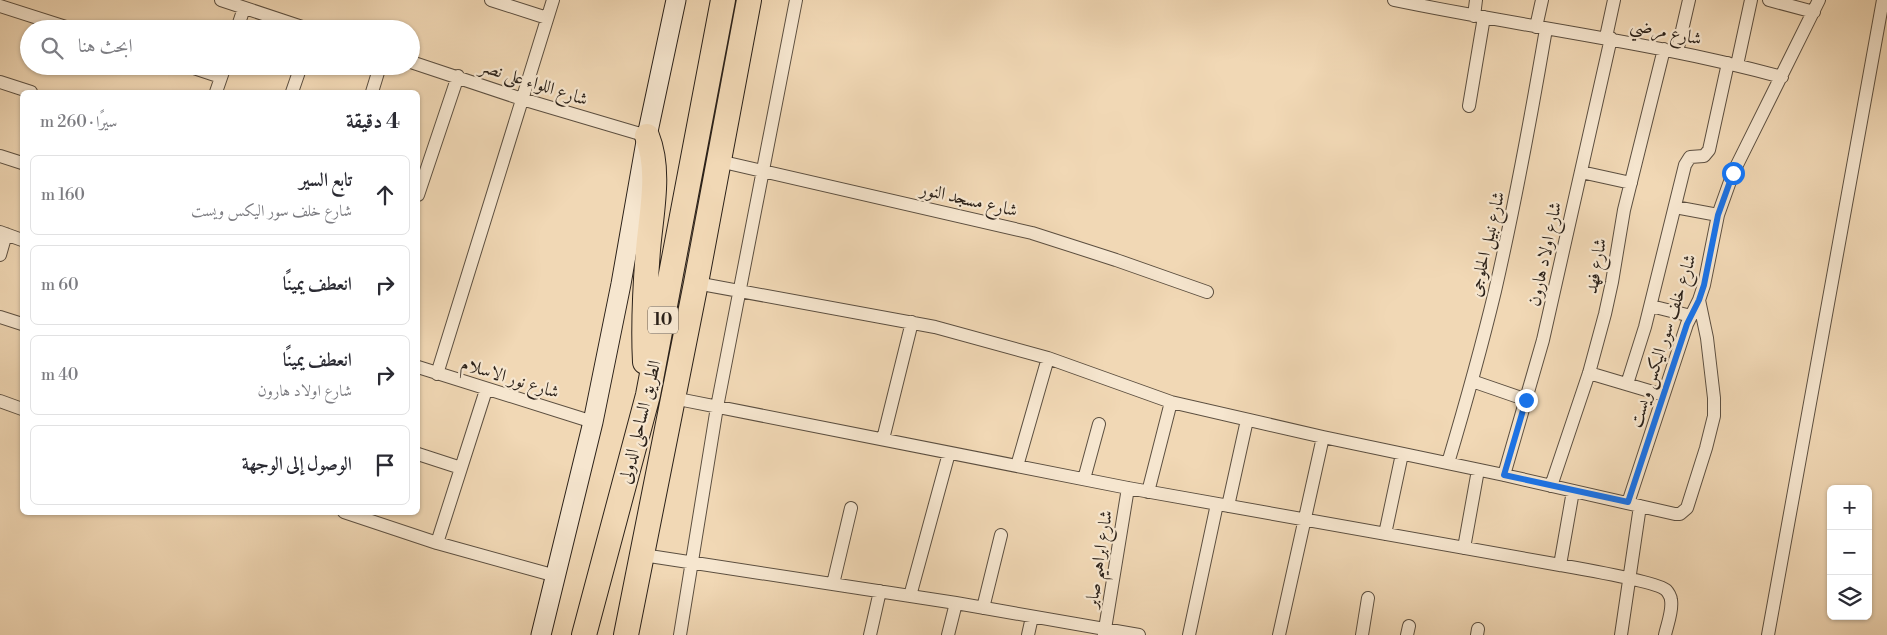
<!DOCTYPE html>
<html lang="ar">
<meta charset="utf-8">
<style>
:root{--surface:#fff;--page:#f2f2f3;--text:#2b2b33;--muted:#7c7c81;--line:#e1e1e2}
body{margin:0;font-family:"Libre Bodoni",Amiri,serif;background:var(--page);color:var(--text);direction:rtl}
.controls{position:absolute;right:15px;bottom:15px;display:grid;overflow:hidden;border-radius:8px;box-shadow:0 1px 4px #0004}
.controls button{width:45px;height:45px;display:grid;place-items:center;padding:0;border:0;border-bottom:1px solid var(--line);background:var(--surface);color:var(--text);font:25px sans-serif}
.stop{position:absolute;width:15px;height:15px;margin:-11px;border:4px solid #1a73e8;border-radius:50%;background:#fff}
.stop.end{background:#1a73e8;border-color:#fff;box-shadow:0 1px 5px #0008}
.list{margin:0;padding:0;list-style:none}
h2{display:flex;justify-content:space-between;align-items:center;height:65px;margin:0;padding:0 20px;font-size:21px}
h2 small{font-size:16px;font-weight:400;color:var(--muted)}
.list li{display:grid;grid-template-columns:32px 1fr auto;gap:15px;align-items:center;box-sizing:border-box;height:80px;margin:0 10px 10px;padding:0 10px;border:1px solid var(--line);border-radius:8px}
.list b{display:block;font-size:19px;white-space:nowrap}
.list p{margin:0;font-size:16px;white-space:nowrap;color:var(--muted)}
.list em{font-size:16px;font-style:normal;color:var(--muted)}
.icon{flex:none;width:28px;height:28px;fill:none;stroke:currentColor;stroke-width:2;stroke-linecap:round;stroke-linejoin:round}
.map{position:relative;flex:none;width:1887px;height:635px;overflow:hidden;direction:ltr}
.search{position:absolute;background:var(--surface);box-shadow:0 1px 4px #0004;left:20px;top:20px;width:400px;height:55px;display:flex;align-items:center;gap:12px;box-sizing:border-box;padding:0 18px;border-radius:28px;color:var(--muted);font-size:19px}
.panel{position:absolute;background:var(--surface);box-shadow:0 1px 4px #0004;left:20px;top:90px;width:400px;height:425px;border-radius:8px;direction:rtl}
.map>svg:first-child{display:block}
</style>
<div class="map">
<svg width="1887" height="635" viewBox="0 0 1887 635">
<rect width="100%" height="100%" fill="#f1d8b5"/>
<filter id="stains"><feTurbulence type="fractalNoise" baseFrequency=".004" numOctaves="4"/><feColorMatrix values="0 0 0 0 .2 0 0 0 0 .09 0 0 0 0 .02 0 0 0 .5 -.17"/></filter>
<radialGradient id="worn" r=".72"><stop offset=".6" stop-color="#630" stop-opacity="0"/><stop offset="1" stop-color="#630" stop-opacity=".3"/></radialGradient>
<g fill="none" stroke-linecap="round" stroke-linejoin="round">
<g stroke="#5c4f40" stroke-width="14">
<path id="street" d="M221 0 308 29
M491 0 547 18
M1394 0C1523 27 1654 42 1782 77
M1769 0 1814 12
M0 6 72 29
M1474 16 1476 0
M1536 27 1542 0
M237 29 244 8
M1606 37 1614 0
M1677 52 1689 0
M411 62 522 99 647 136
M1737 65 1751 0
M188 66 221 77
M0 82 31 92
M216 92 225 66
M292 92 301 66
M372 92 380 66
M1469 106 1484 17
M0 156 22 163
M719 161 1032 233 1116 260 1207 292
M1581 172 1631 183
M418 195 458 76
M1675 207 1718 215
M0 232 22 240
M0 255 6 234
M696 283 935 327 1048 358 1171 402 1323 437 1504 475 1675 514H1680L1687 508 1706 448 1714 416V398L1707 338 1699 300
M1651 306 1691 316
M0 317 22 324
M418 367 593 422
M1589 373 1663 395
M437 374 553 0
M1472 381 1527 400
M1627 384 1645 327 1685 165 1690 157 1704 156 1709 150 1728 63
M673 398 1128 488 1560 565C1577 568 1658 582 1666 590 1668 592 1671 597 1671 600 1673 611 1667 625 1665 635
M0 401 22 409
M883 439 912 322
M418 454 461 468
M1448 463C1465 406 1481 349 1495 291 1515 204 1531 117 1546 29
M1017 466 1048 358
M1504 475 1543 340 1611 38
M1084 479 1099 424
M1551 486 1589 373 1605 314 1612 282 1624 210 1664 49
M1148 492 1171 402
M1628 503 1687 324 1699 300 1704 285 1718 215 1733 173 1819 0
M1228 506 1247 420
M344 512 437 543 556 576
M1385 534 1402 454
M437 543 486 390
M1464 548 1478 470
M643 555 956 603 1139 635
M1560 565 1573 491
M833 584 851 508
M910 596 949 453
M983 608 1001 535
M680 635 717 407 796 0
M870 635 880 591
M948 635 956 603
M1028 635 1032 617
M1104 635 1128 488
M1189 635 1217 504
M1279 635 1323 437
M1362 635 1368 598
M1407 635 1409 626
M1477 635 1478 629
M1621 635 1640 506
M1768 635 1883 0"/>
</g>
<g stroke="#2b2119" stroke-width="21">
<path id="secondary" d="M541 635 593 422 621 284 647 136 676 0"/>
</g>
<g stroke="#2b2119" stroke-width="26">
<path id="highway" d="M645 362C643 325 645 288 648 250 651 213 661 171 647 136
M584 635 648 395 723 0
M626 635 696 283 749 0"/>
</g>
<use href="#street" stroke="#f6e6cf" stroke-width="12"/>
<use href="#secondary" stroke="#f6e6cf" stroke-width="19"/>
<use href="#highway" stroke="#f1d8b5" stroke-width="24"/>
</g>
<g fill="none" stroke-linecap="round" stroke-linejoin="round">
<path stroke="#1a73e8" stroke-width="6" d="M1526 400 1504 475 1628 502 1687 324 1699 300 1704 285 1718 215 1733 173"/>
</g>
<g text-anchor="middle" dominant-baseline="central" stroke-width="4.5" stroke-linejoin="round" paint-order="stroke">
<rect fill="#f6e6cf" stroke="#685c50" stroke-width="1" x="648" y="306.5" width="30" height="27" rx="4"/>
<g font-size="16" font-weight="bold" fill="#2b2119">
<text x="663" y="320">10</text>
</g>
<g font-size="18" fill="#2b2119" stroke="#f6e6cf">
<text transform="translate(1666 32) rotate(12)">شارع مرضي</text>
<text transform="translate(534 83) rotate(18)">شارع اللواء على نصر</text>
<text transform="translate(969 200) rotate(13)">شارع مسجد النور</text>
<text transform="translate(1487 244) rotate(-77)">شارع نبيل الحلوجى</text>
<text transform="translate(1545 254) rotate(-78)">شارع اولاد هارون</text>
<text transform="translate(1596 266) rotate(-80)">شارع فهد</text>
<text transform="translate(1663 341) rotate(-72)">شارع خلف سور اليكس ويست</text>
<text transform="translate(510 378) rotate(17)">شارع نور الاسلام</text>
<text transform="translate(640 422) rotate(-76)">الطريق الساحلى الدولى</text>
<text transform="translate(1099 559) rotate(-81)">شارع ابراهيم صابر</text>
</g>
</g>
<rect width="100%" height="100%" filter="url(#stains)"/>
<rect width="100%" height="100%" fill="url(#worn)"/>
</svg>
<div class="controls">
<button>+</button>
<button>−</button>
<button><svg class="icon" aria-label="layers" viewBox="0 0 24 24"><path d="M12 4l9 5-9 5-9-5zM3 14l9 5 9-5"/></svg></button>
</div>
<div class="stop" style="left:1733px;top:173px"></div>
<div class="stop end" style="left:1526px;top:400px"></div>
<div class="search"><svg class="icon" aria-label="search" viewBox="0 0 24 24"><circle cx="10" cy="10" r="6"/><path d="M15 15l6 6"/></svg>ابحث هنا</div>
<section class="panel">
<h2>4 دقيقة<small>سيرًا · 260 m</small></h2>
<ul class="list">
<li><svg class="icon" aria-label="ahead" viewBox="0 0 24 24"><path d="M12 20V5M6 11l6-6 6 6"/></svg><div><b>تابع السير</b><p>شارع خلف سور اليكس ويست</p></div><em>160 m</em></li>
<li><svg class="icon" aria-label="right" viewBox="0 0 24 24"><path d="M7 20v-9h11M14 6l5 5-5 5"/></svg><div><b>انعطف يمينًا</b></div><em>60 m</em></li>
<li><svg class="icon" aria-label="right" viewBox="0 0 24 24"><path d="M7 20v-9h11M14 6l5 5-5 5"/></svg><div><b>انعطف يمينًا</b><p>شارع اولاد هارون</p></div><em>40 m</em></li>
<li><svg class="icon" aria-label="arrive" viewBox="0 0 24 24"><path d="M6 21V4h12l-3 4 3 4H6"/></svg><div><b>الوصول إلى الوجهة</b></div></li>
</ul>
</section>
</div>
